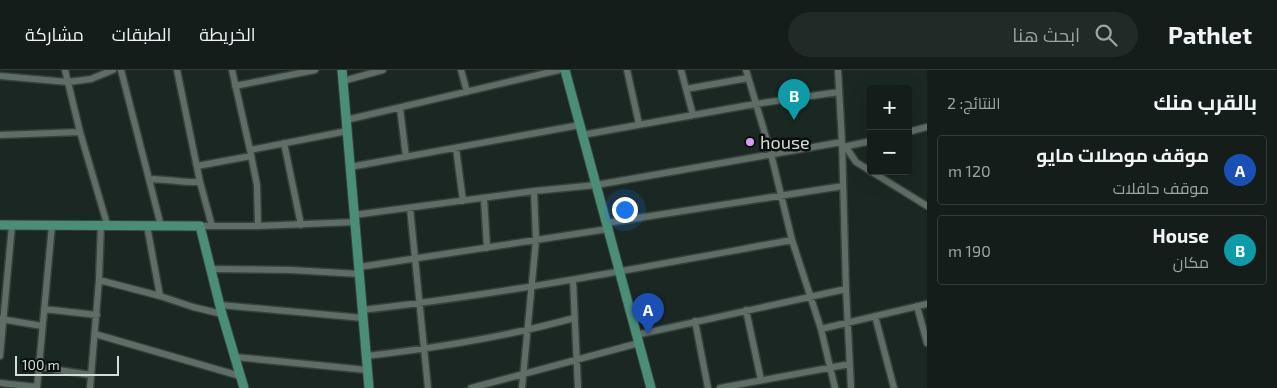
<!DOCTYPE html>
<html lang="ar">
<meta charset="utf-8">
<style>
:root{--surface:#141d1a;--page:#212a27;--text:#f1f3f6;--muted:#9da2a2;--line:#333b39;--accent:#db99f5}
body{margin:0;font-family:"Exo 2",Cairo,sans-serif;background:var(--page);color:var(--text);direction:rtl}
.controls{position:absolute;right:15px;top:15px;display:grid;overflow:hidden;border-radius:5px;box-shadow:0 5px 20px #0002}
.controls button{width:45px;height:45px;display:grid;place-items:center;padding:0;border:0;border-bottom:1px solid var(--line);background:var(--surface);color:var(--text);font:25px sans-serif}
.scale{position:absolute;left:15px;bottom:12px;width:104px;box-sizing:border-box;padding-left:5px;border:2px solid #d5ddd9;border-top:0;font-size:14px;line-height:18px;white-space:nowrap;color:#d5ddd9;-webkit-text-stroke:4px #090f0c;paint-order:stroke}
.you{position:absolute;left:624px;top:139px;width:18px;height:18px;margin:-12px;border:4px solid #fff;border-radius:50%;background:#1a73e8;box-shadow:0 0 0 8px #1a73e833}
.badge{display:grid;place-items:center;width:32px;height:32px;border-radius:50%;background:var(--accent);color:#fff;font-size:16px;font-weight:700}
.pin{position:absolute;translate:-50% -41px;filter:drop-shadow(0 1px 2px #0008)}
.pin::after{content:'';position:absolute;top:26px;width:18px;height:15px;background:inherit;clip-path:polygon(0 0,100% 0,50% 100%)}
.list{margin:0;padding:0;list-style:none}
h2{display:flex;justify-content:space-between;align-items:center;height:65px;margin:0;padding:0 20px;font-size:21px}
h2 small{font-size:16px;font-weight:400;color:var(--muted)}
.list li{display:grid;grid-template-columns:32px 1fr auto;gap:15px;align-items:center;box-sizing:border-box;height:70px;margin:0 10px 10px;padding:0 10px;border:1px solid var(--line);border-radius:5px}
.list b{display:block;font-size:19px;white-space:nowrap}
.list p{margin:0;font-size:16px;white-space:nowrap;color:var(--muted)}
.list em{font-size:16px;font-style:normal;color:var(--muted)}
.icon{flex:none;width:28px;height:28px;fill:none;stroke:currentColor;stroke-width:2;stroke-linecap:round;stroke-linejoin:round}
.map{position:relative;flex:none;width:927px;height:318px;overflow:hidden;direction:ltr}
header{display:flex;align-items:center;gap:30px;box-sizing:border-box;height:70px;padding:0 25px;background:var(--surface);border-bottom:1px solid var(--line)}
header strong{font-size:24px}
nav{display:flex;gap:28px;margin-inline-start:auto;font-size:18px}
.search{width:350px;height:45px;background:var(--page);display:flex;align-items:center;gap:12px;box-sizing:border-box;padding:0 18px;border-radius:28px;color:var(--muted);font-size:19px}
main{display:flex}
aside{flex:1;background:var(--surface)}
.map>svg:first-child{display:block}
</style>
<header>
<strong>Pathlet</strong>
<div class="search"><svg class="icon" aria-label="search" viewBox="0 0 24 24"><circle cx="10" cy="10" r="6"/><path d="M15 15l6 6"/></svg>ابحث هنا</div>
<nav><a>الخريطة</a><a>الطبقات</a><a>مشاركة</a></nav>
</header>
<main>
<aside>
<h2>بالقرب منك<small>النتائج: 2</small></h2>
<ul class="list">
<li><span class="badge" style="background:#1a4fb4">A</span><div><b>موقف موصلات مايو</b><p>موقف حافلات</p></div><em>120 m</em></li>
<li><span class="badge" style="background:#0f9aa8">B</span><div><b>House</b><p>مكان</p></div><em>190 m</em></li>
</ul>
</aside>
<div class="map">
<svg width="927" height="318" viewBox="0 0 927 318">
<rect width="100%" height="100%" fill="#1a2722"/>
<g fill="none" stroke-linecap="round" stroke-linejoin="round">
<g stroke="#37413c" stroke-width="9">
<path id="street" d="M65 0 80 62 107 154
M121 0 161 156
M177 0 200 112 212 156
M232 0 250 80 257 115 258 156
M461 0 467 22
M627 0 639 54
M681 0 693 45
M746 0 771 84 792 170 821 259 835 318
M838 0 842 72 846 219 851 318
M0 6 68 12 91 9 113 0
M343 11 383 0
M235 16 315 0
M686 19 748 8
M400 38 406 87
M346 50 559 0
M908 62 927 57
M0 65 80 62
M582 65 755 34 839 22
M284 73 301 155
M843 77 871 71
M846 77 856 92 927 136
M456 78 463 131
M250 80 347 61
M197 96 251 86
M350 97 580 55
M150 109C167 109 183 113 200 112
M484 128 487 178
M410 138 428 318
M354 145 534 121 596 115 842 72
M606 153 843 116
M147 156 160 226
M200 156H258L355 152
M359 197 608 159
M212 199 291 200 359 204
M99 210 160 226 193 237 222 244
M573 210 578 318
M220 235 363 248
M917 236 927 273
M44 239 97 245
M362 240C506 224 649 196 792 170
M746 240 761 310
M875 246 894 318
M1 249 42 256
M695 251 708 318
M821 259 927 234
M95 264 240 306
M636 265 846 219
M0 286 12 155
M366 286C436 278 506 267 574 248
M235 287 367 300
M39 297 91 305
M0 313 37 317
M37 318 52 155
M90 318 99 210 101 154
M471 318 639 273
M522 318 536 170 534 121
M720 318 850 294"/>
</g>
<g stroke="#37413c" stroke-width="11">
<path id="secondary" d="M342 0 369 318
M565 0 651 318
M0 155 200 156 222 244 244 318"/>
</g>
<use href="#street" stroke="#5e6e66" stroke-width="6"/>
<use href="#secondary" stroke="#4a8e78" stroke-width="9"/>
</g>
<circle fill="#db99f5" stroke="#090f0c" stroke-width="2" cx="750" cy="72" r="5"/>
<g text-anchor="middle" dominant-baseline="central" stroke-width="5" stroke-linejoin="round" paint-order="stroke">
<g font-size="18" fill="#d5ddd9" stroke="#090f0c" text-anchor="start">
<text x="760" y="72">house</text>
</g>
</g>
</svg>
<div class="controls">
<button>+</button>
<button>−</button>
</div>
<div class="scale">100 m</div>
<div class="you"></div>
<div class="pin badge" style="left:648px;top:264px;background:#1a4fb4">A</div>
<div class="pin badge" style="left:794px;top:50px;background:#0f9aa8">B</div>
</div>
</main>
